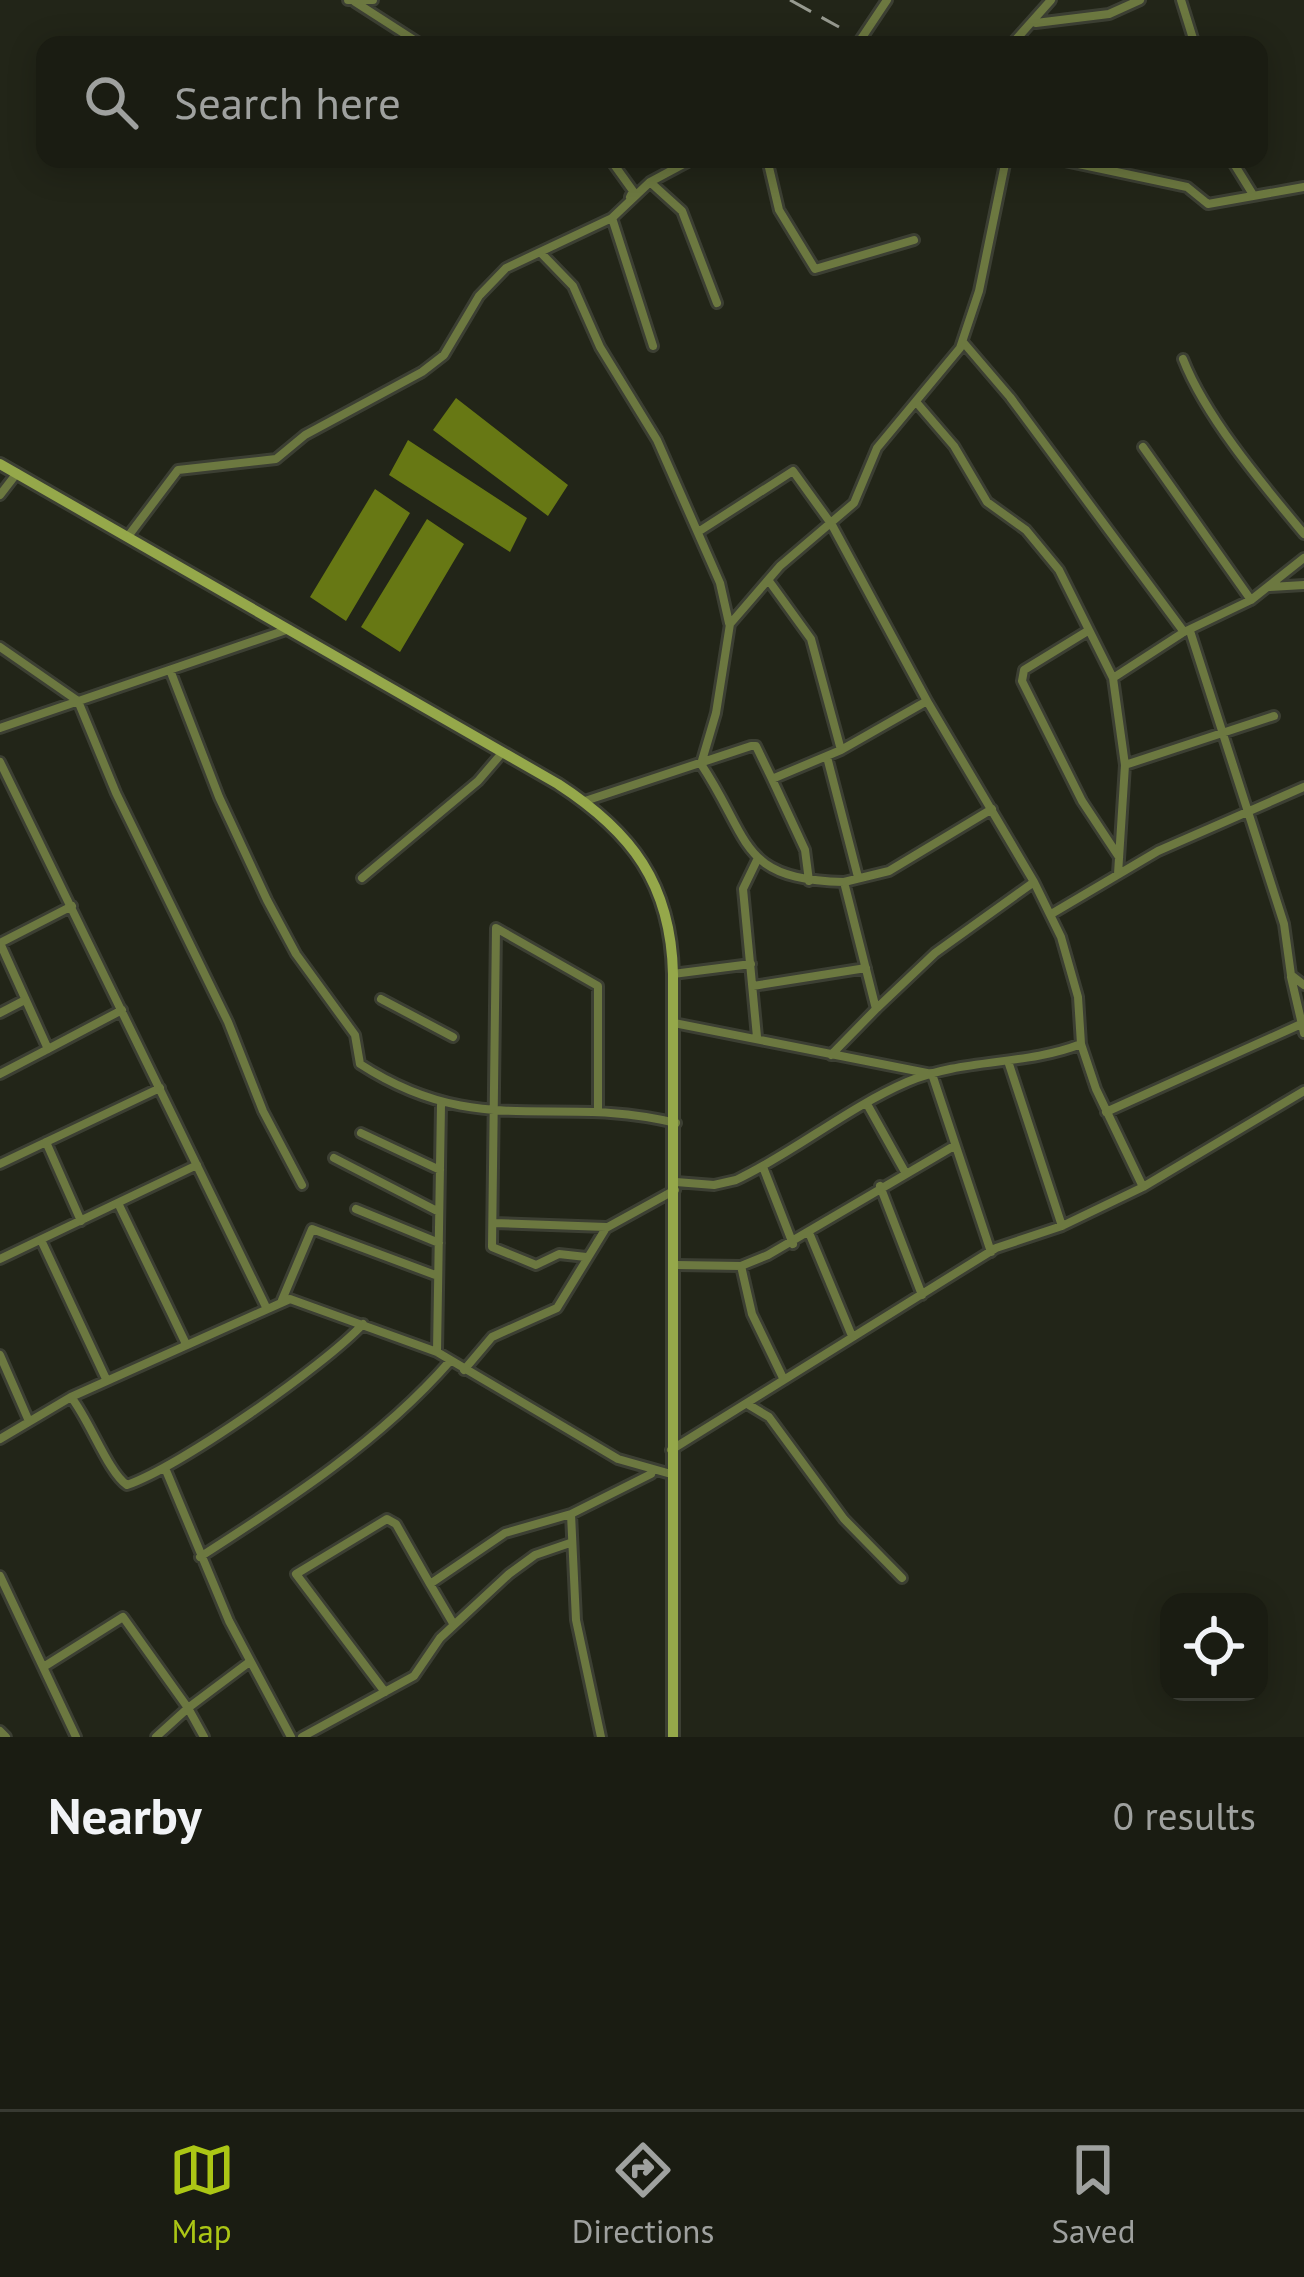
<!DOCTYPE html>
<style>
:root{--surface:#1a1c12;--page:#23251b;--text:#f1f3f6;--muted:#9fa19f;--line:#383a32;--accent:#abc615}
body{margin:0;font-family:"PT Sans",sans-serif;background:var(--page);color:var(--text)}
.controls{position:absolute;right:36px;bottom:36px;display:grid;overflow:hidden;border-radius:24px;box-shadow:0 6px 30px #0003}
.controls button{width:108px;height:108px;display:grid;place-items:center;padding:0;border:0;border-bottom:3px solid var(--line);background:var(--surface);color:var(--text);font:60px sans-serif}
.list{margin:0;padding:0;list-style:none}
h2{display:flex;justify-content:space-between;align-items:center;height:156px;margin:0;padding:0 48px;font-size:51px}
h2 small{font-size:39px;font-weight:400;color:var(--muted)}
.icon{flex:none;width:66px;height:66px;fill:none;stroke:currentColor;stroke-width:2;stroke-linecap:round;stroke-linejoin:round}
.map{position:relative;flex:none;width:1304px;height:1737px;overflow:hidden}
.search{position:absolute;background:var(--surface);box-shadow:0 6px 30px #0003;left:36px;right:36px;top:36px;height:132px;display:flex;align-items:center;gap:30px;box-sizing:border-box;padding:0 42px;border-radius:24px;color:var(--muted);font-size:45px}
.sheet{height:372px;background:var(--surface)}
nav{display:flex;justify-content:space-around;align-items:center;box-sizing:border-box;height:168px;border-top:3px solid var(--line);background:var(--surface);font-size:33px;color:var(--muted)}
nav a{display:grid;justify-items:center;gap:6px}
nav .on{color:var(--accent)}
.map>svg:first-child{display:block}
</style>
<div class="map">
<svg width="1304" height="1737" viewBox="0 0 1304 1737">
<rect width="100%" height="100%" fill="#222518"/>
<path fill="#677814" d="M456 398 568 485 548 516 433 430Z
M408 440 527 518 510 552 389 475Z
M375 489 410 513 346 621 310 597Z
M427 519 464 544 400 652 361 627Z"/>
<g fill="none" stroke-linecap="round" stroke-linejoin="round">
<g stroke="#3c3f33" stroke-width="14">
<path id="street" d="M348 0H373
M1181 0 1195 45
M355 2 422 45
M1036 23 1109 14 1140 0
M857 45 887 0
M1011 45 1051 0
M610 159 633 191 630 197
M767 159 779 210 815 269 914 240
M1055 159 1187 187 1208 204 1304 187
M1231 159 1252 193
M650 182 682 211 717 303
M612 218 653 346
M541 253 573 286 600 347 657 440 720 583 729 623
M963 342 1010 397 1184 632
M1183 359C1206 418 1264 486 1304 534
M917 403 954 446 987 502 1026 530 1059 570 1113 678 1125 765 1118 874
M1143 447 1251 600
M0 495 17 473
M698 532 793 471 832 525 927 701
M129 535 178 470 276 459 305 435 422 372 444 355 479 296 506 268 612 218 650 182 693 159
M769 581 811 639 841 750
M1270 587 1304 585
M1190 631 1284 924 1291 975 1304 985
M1086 632 1024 670 1022 681 1082 801 1119 857
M0 647 78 701 116 793 228 1022 263 1111 302 1185
M170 670 219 797 267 900 296 954 355 1035 360 1064C479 1141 555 1093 676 1123
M1113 678 1184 632 1251 600 1304 558
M0 728 289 629
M827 757 858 877
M0 762 266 1307
M1125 765 1274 716
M772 779 805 850 809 881
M585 801 751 746H756L772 779 841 750 927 701 1034 882
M757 860 743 889 757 1037
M362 878 478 781 502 753
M844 882 889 871 992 809
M1053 913 1158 851 1304 787
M0 943 48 1049 122 1010
M0 943 72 906
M673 974 751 964
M1291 977 1304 1033
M753 986 866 968
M381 999 453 1037
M877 1008 935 953 1034 882 1061 937 1078 997 1081 1044 1096 1089 1143 1187
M0 1013 23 1001
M674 1023 932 1074 991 1252
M831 1055 876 1009 844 882C738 879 752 841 701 764L716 713 730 624 780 566 854 503 877 448 960 348 979 291 1006 159
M1008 1061 1062 1226
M0 1074 48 1049
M867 1104 905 1172
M1106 1112 1299 1025
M361 1133 440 1170
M46 1142 81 1221
M334 1158 439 1212
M0 1164 160 1088
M763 1167 793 1244
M676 1182 714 1185 736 1180C795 1152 847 1108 907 1082 963 1058 1025 1066 1081 1044
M880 1186 922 1295
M118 1203 186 1344
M356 1209 439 1243
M493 1223 606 1227
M810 1235 852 1336
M41 1240 107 1381
M586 1257 559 1254 536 1265 492 1247 496 928 598 986V1110
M0 1259 197 1165
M676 1265 741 1266 768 1255 954 1146
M741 1266 752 1314 784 1380
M282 1300 312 1229 438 1276
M437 1352 441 1105
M0 1355 28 1419
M464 1370 492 1337 557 1308 606 1228 675 1190
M71 1397C89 1419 109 1474 127 1485 181 1466 324 1366 363 1324
M749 1405 769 1417 844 1519 902 1578
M0 1439 71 1397 290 1299 437 1352 618 1459 671 1474
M671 1450 996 1248 1062 1226 1143 1187 1304 1091
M165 1468 229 1621 291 1737
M200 1557C289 1500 380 1441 450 1361
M0 1576 76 1737
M454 1625 430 1584 505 1533 571 1514
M45 1666 123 1617 188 1708 156 1737
M385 1692 296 1574 387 1519 396 1524 430 1584
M0 1731 6 1737
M204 1737 188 1708 248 1663
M302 1737 414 1676 440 1638 509 1574 535 1555 570 1543
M601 1737 576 1620 571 1514 651 1474"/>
</g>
<g stroke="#3c3f33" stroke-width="16">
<path id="secondary" d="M0 464 558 784C632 832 671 884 673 974V1737"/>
</g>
<use href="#street" stroke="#6c7840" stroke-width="8"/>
<use href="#secondary" stroke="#95a84a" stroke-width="10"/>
<path stroke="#979a90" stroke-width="3" stroke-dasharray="24 12" stroke-linecap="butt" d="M790 0 839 27"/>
</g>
</svg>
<div class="controls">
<button><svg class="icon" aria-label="locate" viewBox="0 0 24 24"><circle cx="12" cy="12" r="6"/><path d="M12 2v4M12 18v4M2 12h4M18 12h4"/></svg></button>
</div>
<div class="search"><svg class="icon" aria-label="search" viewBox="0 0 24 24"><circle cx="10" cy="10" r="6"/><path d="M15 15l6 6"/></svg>Search here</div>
</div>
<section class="sheet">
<h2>Nearby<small>0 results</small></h2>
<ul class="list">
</ul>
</section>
<nav>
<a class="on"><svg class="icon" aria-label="map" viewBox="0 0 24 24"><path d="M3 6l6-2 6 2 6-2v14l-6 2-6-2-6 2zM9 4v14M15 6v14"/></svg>Map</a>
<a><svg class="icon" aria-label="directions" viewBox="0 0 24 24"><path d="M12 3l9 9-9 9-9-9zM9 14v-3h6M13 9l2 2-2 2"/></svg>Directions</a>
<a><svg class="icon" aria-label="saved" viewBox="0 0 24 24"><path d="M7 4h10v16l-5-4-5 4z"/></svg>Saved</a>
</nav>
